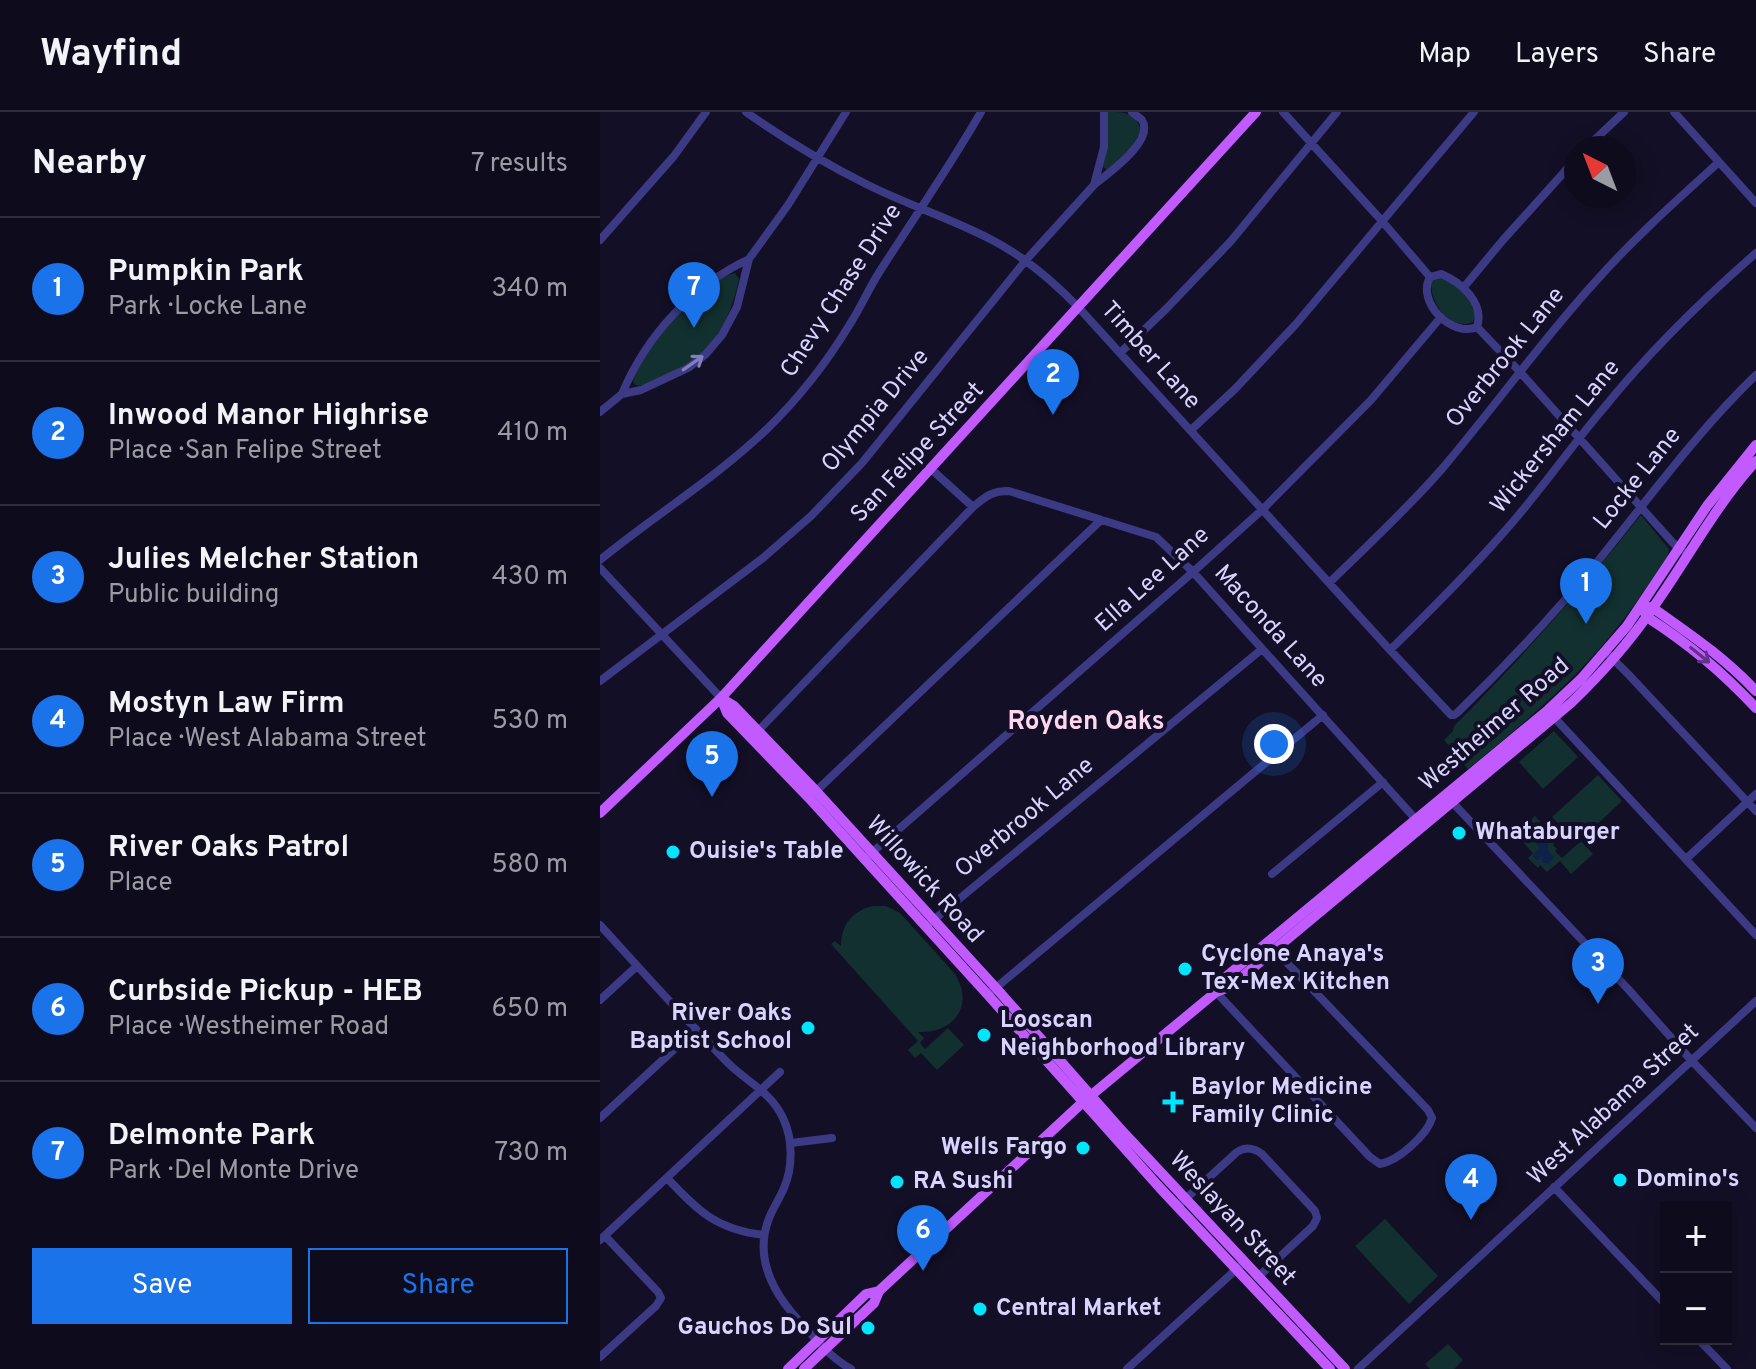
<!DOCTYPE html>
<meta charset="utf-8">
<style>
:root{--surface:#0e0b1c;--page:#1c1929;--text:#f1f3f6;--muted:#9b9ba3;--line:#2e2b3b;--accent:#1a73e8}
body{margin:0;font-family:Overpass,sans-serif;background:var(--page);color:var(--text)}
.controls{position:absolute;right:24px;bottom:24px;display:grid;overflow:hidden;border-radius:0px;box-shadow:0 4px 20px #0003}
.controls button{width:72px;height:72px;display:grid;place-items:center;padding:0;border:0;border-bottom:2px solid var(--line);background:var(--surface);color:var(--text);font:40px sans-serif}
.compass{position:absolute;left:964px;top:24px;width:72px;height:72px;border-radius:50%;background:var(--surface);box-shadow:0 4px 20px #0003;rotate:318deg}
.you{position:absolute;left:674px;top:632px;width:28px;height:28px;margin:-20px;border:6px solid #fff;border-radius:50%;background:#1a73e8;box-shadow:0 0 0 12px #1a73e833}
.badge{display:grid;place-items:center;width:52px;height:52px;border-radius:50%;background:var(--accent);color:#fff;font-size:26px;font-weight:700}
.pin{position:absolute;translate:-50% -66px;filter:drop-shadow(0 2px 4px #0008)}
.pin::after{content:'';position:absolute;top:42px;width:28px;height:24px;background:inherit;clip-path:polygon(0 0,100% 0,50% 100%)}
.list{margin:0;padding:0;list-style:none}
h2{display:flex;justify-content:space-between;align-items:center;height:104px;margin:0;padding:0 32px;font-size:34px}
h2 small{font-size:26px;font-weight:400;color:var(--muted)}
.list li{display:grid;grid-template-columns:52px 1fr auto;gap:24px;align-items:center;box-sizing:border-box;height:144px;padding:0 32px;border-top:2px solid var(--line)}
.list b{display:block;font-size:30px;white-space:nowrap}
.list p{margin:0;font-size:26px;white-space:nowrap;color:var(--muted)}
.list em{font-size:26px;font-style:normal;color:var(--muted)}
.actions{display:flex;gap:16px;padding:24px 32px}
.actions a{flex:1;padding:18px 0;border:2px solid var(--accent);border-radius:0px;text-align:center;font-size:28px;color:var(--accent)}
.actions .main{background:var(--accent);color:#fff}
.map{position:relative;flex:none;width:1156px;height:1257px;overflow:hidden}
header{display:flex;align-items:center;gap:48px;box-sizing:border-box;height:112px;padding:0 40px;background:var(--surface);border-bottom:2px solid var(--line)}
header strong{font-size:38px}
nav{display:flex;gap:44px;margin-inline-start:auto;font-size:28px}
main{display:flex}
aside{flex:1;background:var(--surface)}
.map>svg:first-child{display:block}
</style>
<header>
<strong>Wayfind</strong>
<nav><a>Map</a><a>Layers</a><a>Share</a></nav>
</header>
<main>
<aside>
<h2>Nearby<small>7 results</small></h2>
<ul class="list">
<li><span class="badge">1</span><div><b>Pumpkin Park</b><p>Park · Locke Lane</p></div><em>340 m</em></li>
<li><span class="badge">2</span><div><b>Inwood Manor Highrise</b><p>Place · San Felipe Street</p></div><em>410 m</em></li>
<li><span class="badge">3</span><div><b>Julies Melcher Station</b><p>Public building</p></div><em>430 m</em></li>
<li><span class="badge">4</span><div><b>Mostyn Law Firm</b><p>Place · West Alabama Street</p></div><em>530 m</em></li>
<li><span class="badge">5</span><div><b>River Oaks Patrol</b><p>Place</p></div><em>580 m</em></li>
<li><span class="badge">6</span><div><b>Curbside Pickup - HEB</b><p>Place · Westheimer Road</p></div><em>650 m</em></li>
<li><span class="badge">7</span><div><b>Delmonte Park</b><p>Park · Del Monte Drive</p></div><em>730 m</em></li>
</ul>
<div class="actions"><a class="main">Save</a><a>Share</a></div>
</aside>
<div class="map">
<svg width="1156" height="1257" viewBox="0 0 1156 1257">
<rect width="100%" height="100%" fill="#130f26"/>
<path fill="#12302f" d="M507 0C525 0 535 0 541 18L532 35 507 58 503 55 508 33Z
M135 161 139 167C132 200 117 234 88 253 81 258 72 260 64 264 55 269 45 275 35 273L33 269C46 235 99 170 135 161Z
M840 165C861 175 868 182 876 204L873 210C850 220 827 188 832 167Z
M1041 403 1069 437 1067 445C1046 476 1026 507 1001 535 961 581 914 619 868 657L844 628 853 619 854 614C921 547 982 477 1041 403Z
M954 619 978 645 943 677 919 650Z
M998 663 1022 689 977 731 952 705Z
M935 704 957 728 953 733 957 737 955 739 962 746 981 729 993 742 971 762 960 749 947 760 940 753 938 756 928 746 933 741 915 722Z
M273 794H286L300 801 355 862C375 894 353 922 318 920L324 926 320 931 325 937 348 916 364 933 337 958 321 941 315 946 308 938 318 929 231 832 235 829 241 834C241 813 252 799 273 794Z
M785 1107 838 1164 809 1192 755 1134Z
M848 1232 863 1248 854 1257H830L825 1252Z"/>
<path fill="#0c2248" d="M929 717 937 718 939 721 942 720 948 726V738L954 746 949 751H942V743L939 748H936L933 744 935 740 940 737 935 729 924 725 923 722Z"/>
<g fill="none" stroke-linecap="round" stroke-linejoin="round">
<path stroke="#3d3a85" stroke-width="8" d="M146 0C184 27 226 52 268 73 308 93 352 107 392 128 425 145 453 169 479 196L790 538 851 603H854L857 601C907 553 954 502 998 449 1050 385 1097 320 1156 263
M683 0 782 109 830 165
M1074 0 1156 91
M986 36 1024 0
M494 73C508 61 555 29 542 8 540 6 534 2 532 0
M0 128 74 44 106 0
M841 162C861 170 885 191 877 215 852 226 816 190 830 165Z
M864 175 903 128 976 47
M877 215 920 260 1073 431 1082 438
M520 241 566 197 631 129 737 0
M22 282C46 224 92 174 149 147
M0 300 22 282 41 278 88 256 106 242 122 223 137 195 149 147 188 93 246 0
M591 318 635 277 696 212 874 0
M331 357 373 395
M0 448C55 403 116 366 167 317 199 286 227 250 250 212 261 195 269 176 280 159 314 106 350 54 381 0
M0 456 121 586
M729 471C767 434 806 398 841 358 894 296 941 229 996 169 1034 126 1077 88 1119 50
M790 538C829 500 868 461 904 420 939 381 969 337 1003 297 1049 240 1101 189 1156 141
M1009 543 1029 563 1156 699
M0 569 163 446 211 404 262 351 426 148 494 73 504 35V0
M951 602 1156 823
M156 621 373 395C386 384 392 379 409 379L556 425 593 460 820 712
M212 683 501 408
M853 691 1028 877 1091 948 1156 1016
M268 744 593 460 663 397 771 288 841 205
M1086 747 1156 682
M672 762 783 670
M330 811 662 537
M0 813C42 859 84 906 128 951 147 970 171 980 183 1006 193 1027 193 1055 184 1076 179 1088 172 1097 168 1109 154 1149 175 1184 202 1212 217 1229 231 1246 251 1257
M392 879 723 603
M616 880 770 1045 780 1052C798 1049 827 1023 832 1006L828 998 673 836
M0 888 37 854
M0 1006 96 917
M191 1031 232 1026
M67 1066C98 1099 117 1118 164 1123
M954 1075 1066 1193
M581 1091 637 1040C646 1034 654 1036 662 1042L715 1099 717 1106 713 1114 658 1165
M0 1128 180 960
M1098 1227 1127 1257
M0 1245 56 1194 61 1186 58 1180 5 1124
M527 1257 641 1153
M758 1257 1156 889"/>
<path stroke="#c25bff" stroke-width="10" d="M1048 495 1053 496C1091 523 1124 545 1156 579
M1044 499 1047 505C1090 533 1121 559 1156 596
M121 586 134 594 216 679 396 876 523 1020 745 1257
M121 586 127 601 209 686 388 883 560 1076 730 1257
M0 701 121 586 656 0
M616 880 622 868 948 598 981 567 1027 514 1107 394 1156 333
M188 1257 266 1182 279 1179
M204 1257 274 1191 279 1179 483 990 616 880 631 874 971 591C1001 562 1029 531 1052 497 1087 448 1115 394 1156 349"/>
</g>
<defs><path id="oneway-shaft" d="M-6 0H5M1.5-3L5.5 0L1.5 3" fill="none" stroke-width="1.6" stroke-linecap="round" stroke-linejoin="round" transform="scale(2)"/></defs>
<use stroke="#837fbc" href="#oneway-shaft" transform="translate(93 251) rotate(-35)"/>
<use stroke="#623188" href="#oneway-shaft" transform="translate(1100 543) rotate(39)"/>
<g fill="#00e5ff" stroke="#130f26" stroke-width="3">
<circle cx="859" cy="721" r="8"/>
<circle cx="73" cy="740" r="8"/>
<circle cx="585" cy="857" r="8"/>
<circle cx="208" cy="916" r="8"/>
<circle cx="384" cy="923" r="8"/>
<path d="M569 978h8v8h8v8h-8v8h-8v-8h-8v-8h8z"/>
<circle cx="483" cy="1036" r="8"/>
<circle cx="1020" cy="1068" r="8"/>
<circle cx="297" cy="1070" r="8"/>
<circle cx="380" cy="1197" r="8"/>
<circle cx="268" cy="1216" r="8"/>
</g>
<g text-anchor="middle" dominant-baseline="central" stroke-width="8" stroke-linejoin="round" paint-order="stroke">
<g font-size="24" fill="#d9d4ff" stroke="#130f26">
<text transform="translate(242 179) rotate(-57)">Chevy Chase Drive</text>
<text transform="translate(550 244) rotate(48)">Timber Lane</text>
<text transform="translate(906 246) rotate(-51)">Overbrook Lane</text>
<text transform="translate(276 299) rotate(-50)">Olympia Drive</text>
<text transform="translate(956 325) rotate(-51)">Wickersham Lane</text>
<text transform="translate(318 341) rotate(-47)">San Felipe Street</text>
<text transform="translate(1038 367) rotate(-51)">Locke Lane</text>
<text transform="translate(553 468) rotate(-42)">Ella Lee Lane</text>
<text transform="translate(670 515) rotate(48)">Maconda Lane</text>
<text transform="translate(895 613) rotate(-41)">Westheimer Road</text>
<text transform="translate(425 706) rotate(-40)">Overbrook Lane</text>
<text transform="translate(324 768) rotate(48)">Willowick Road</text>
<text transform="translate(1014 993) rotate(-43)">West Alabama Street</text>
<text transform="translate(632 1107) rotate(47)">Weslayan Street</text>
</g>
<g font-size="24" font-weight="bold" fill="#d9d4ff" stroke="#130f26" text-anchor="start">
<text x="875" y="721">Whataburger</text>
<text x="89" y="740">Ouisie's Table</text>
<text x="601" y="843">Cyclone Anaya's<tspan x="601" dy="28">Tex-Mex Kitchen</tspan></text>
<text x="192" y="902" text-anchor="end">River Oaks<tspan x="192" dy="28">Baptist School</tspan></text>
<text x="400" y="909">Looscan<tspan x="400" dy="28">Neighborhood Library</tspan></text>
<text x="591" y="976">Baylor Medicine<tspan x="591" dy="28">Family Clinic</tspan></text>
<text x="467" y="1036" text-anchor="end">Wells Fargo</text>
<text x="1036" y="1068">Domino's</text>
<text x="313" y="1070">RA Sushi</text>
<text x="396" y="1197">Central Market</text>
<text x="252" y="1216" text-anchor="end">Gauchos Do Sul</text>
</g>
<g font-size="26" font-weight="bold" fill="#ffd6f0" stroke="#130f26">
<text x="486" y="610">Royden Oaks</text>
</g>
</g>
</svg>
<div class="controls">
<button>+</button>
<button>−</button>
</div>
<svg class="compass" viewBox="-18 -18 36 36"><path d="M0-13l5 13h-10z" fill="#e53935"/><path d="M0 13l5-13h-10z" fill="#9b9ba3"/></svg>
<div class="you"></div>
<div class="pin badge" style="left:986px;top:512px">1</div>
<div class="pin badge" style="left:453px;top:303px">2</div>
<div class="pin badge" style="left:998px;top:892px">3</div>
<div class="pin badge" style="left:871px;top:1108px">4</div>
<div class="pin badge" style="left:112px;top:685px">5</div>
<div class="pin badge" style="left:323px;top:1159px">6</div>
<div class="pin badge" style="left:94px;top:216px">7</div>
</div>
</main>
